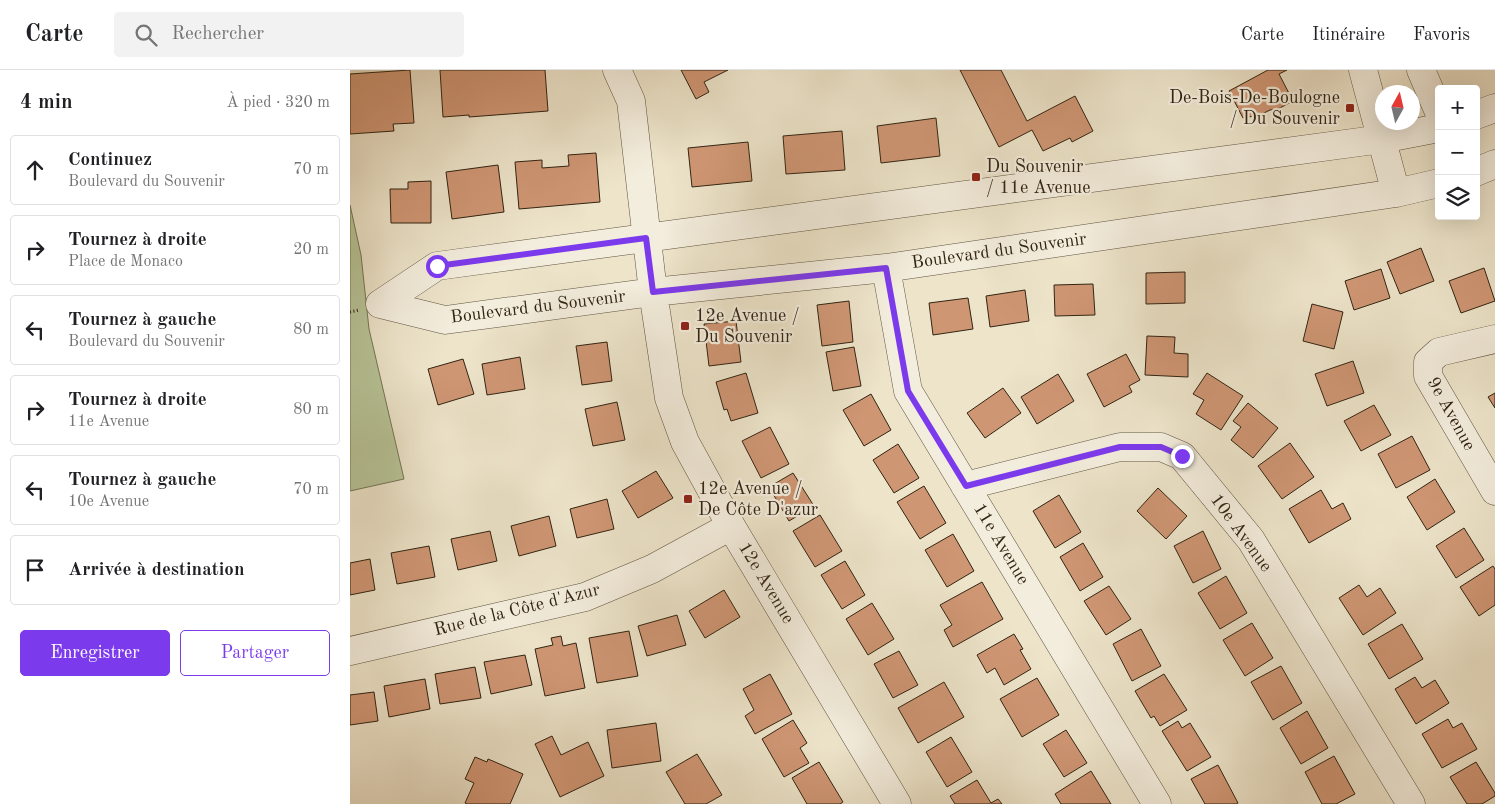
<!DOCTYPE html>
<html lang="fr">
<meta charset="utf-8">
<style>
:root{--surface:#fff;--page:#f2f2f2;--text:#202124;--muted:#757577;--line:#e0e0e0;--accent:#7c3aed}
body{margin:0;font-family:"Old Standard TT",serif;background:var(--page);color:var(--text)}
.controls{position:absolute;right:15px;top:15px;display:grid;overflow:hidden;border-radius:5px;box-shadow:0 5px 20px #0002}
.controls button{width:45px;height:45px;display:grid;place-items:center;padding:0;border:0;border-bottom:1px solid var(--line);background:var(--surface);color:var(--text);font:25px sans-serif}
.compass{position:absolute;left:1025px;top:15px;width:45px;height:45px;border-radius:50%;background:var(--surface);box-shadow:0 5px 20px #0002;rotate:8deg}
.stop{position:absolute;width:15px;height:15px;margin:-11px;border:4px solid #7c3aed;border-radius:50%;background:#fff}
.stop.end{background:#7c3aed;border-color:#fff;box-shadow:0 1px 5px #0008}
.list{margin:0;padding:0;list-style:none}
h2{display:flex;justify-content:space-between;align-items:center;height:65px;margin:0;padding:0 20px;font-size:21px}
h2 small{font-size:16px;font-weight:400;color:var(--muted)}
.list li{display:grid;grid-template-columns:32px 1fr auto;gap:15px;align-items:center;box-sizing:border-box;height:70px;margin:0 10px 10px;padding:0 10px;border:1px solid var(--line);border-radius:5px}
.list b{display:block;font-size:19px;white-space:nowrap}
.list p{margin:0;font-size:16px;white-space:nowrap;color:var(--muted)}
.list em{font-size:16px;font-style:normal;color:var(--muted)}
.actions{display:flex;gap:10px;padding:15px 20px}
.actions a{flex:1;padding:11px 0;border:1px solid var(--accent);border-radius:5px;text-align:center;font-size:18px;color:var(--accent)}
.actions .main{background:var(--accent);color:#fff}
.icon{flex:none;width:28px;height:28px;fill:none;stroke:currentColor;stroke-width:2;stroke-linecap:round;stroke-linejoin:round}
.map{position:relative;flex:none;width:1145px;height:734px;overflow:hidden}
header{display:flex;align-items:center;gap:30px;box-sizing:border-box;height:70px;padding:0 25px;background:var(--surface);border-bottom:1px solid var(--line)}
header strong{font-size:24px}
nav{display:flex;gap:28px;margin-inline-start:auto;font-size:18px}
.search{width:350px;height:45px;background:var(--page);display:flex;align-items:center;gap:12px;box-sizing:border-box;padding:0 18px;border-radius:5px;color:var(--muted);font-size:19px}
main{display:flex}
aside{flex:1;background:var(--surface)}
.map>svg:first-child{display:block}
</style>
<header>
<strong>Carte</strong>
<div class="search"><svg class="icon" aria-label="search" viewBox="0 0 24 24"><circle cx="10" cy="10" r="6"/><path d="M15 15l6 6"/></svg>Rechercher</div>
<nav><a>Carte</a><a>Itinéraire</a><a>Favoris</a></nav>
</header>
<main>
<aside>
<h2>4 min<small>À pied · 320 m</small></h2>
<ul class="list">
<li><svg class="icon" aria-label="ahead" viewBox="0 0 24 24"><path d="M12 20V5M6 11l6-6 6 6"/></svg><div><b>Continuez</b><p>Boulevard du Souvenir</p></div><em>70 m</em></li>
<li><svg class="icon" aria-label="right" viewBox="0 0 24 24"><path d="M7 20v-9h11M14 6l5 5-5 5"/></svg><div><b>Tournez à droite</b><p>Place de Monaco</p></div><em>20 m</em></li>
<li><svg class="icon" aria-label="left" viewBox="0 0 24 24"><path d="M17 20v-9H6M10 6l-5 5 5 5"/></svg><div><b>Tournez à gauche</b><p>Boulevard du Souvenir</p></div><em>80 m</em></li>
<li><svg class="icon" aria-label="right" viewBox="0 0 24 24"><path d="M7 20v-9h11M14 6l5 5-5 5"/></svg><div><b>Tournez à droite</b><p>11e Avenue</p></div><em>80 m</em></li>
<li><svg class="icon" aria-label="left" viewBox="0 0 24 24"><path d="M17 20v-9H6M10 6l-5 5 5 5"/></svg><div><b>Tournez à gauche</b><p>10e Avenue</p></div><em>70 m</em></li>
<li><svg class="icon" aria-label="arrive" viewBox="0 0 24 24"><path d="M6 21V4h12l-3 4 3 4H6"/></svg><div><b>Arrivée à destination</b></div></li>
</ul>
<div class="actions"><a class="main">Enregistrer</a><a>Partager</a></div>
</aside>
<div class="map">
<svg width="1145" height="734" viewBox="0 0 1145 734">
<rect width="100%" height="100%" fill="#ede4ca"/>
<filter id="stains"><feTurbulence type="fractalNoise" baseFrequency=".004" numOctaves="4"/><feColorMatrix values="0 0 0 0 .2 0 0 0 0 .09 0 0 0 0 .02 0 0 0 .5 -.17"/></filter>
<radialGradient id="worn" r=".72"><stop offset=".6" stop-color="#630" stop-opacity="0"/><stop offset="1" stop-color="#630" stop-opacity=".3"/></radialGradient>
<path fill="#b7c498" stroke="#747455" d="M0 135 11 185 19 259 54 409 0 421Z"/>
<path fill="#cf9674" stroke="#312412" d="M60 0 64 53 43 54 44 61 0 64V4Z
M90 0H195L198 41 119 47V45L93 47Z
M331 0H378L354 12 359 22 346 29Z
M610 0H651L677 51 725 26 743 61 722 72 720 68 693 81 682 60 649 77Z
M918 0H937L929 4 943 31 928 39 920 40 910 45 893 48 879 21Z
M586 48 590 86 531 93 527 56Z
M492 61 495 100 436 104 433 66Z
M398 72 402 111 342 117 338 78Z
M246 83 250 132 169 139 165 92 192 90V98L219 96 218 85Z
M148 95 154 142 102 149 96 102Z
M81 111V153H41L40 119H58V112Z
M1071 178 1084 211 1050 224 1037 192Z
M1134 198 1145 231 1111 243 1099 211Z
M1031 199 1040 228 1004 240 995 211Z
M835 202V233L796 234V203Z
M743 214 745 245 705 246 704 215Z
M675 220 679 251 640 257 636 226Z
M618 228 623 259 583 265 579 233Z
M499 231 503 272 472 276 467 235Z
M962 234 993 242 984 279 953 271Z
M386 251 391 292 359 296 354 254Z
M797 266 825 267 824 283 838 284V307L795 305Z
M257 272 262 311 232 315 226 276Z
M504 277 511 316 483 321 476 282Z
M776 284 790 310 779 316 782 322 754 337 737 304Z
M170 287 175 319 137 325 132 294Z
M113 289 124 324 88 335 78 299Z
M1003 291 1014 323 977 336 965 304Z
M396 303 408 343 381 351 377 339 374 340 366 312Z
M857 303 893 326 871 360 846 344 854 330 843 324Z
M708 304 724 331 687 354 671 327Z
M653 318 671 343 635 368 617 343Z
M1145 323V338L1138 327Z
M521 324 541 360 514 376 493 340Z
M267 332 275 370 243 376 235 339Z
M898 333 928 358 903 388 881 370 891 357 883 351Z
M1024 335 1041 365 1011 381 994 351Z
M420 357 439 394 411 408 392 371Z
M1062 366 1080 400 1046 418 1028 384Z
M940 373 964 407 932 429 908 396Z
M548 374 569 408 544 423 523 390Z
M306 401 323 428 288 448 272 421Z
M443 403 464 436 439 451 419 417Z
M1085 409 1105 442 1077 460 1057 427Z
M574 416 596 453 570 469 547 432Z
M808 418 837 446 816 469 787 441Z
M971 420 982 439 993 433 1001 449 959 473 939 439Z
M709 425 731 462 705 478 683 441Z
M257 429 264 459 227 468 220 439Z
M470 445 492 481 465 497 443 461Z
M199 446 206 476 169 486 161 456Z
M1114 458 1134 490 1106 508 1086 476Z
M140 461 147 491 108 500 101 469Z
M853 461 871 499 843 513 824 476Z
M603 464 624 501 597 517 575 480Z
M733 473 753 507 730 521 710 487Z
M79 476 85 507 47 514 41 483Z
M20 489 25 520 0 525V493Z
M495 491 515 525 492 539 471 505Z
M1143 496 1145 499V535L1129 546 1110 517Z
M876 506 897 543 870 559 848 523Z
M632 512 653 549 603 577 594 560 602 555 590 535Z
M1009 515 1017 527 1030 518 1046 543 1013 565 989 528Z
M759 516 781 549 756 565 734 531Z
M374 520 390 547 355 568 339 541Z
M522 533 544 569 518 585 496 549Z
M327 545 336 575 297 586 288 556Z
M902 553 923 588 895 606 873 570Z
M1052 554 1073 589 1039 609 1018 574Z
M791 559 811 596 782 611 763 574Z
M279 561 288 606 247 613 239 568Z
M664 564 673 579 670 580 681 599 654 615 645 598 637 603 627 585Z
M211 566 213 576 226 573 235 618 195 626 185 579 203 575 201 568Z
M549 581 568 615 543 628 524 594Z
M175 585 182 615 141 624 134 592Z
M931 596 952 633 923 650 901 612Z
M125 597 131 628 90 634 85 604Z
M420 604 442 644 405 664 395 646 404 640 393 619Z
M814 604 837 640 810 656 804 646 801 648 785 621Z
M1065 607 1072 618 1085 610 1099 633 1066 654 1045 619Z
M687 608 709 645 672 667 650 629Z
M75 609 80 639 39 647 34 616Z
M594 612 614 647 568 673 548 638Z
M24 622 28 651 0 655V625Z
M957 641 978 678 951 694 930 658Z
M1098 649 1103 658 1112 653 1127 679 1092 698 1072 664Z
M443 650 457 673 450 678 459 693 434 707 412 669Z
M828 651 832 658 840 653 861 687 837 701 812 661Z
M306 653 311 691 262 698 257 660Z
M716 660 737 693 714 707 693 674Z
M202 666 211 685 238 672 254 706 210 727 185 674Z
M601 667 622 702 597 717 576 682Z
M347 684 372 725 356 734H335L316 702Z
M984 686 1005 724 986 734H972L955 702Z
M125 687 137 692 138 689 173 704 160 734H117L115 733 124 713 115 709Z
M469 692 493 732 490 734H457L442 708Z
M1126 692 1145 723V726L1132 734H1117L1100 707Z
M868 695 888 733 886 734H855L841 709Z
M741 701 761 734H711L705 724Z
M627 710 641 733 648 729 652 734H605L600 726Z"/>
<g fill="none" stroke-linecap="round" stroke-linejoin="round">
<g stroke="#605440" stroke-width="29">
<path id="minor" d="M267 0 281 31 303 222 319 328 335 372 381 456 547 734
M1013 0 1046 123
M1071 0 1089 42
M1126 45 1145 38
M1126 102 1145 94
M536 198 558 321 807 734
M30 234 87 196 1032 69 1089 58
M30 234 95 250 303 222 536 198 1046 123 1089 113
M1145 269 1089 282 1078 292V306L1145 421
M615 416 770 377H811L832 386 901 470 1061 734
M0 581 235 527 302 499 381 456"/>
</g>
<path stroke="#312412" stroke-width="3" stroke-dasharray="1 2.5" stroke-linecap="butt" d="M0 242 9 240"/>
<use href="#minor" stroke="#f3eddd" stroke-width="28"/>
</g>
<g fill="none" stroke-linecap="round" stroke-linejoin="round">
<path stroke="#7c3aed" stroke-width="6" d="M87 196 296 168 303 222 536 198 558 321 616 416 770 377H811L832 386"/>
</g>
<g fill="#8f2418" stroke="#f3eddd" stroke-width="2">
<rect x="995" y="33" width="10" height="10" rx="2.5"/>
<rect x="621" y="102" width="10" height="10" rx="2.5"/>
<rect x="330" y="251" width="10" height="10" rx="2.5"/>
<rect x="333" y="424" width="10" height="10" rx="2.5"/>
</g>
<g text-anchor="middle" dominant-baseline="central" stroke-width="4.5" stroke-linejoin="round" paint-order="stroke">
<g font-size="18" fill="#312412" stroke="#f3eddd" text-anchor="start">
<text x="990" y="28" text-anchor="end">De-Bois-De-Boulogne<tspan x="990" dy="21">/ Du Souvenir</tspan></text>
<text x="636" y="97">Du Souvenir<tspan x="636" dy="21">/ 11e Avenue</tspan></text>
<text x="345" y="246">12e Avenue /<tspan x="345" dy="21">Du Souvenir</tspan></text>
<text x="348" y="419">12e Avenue /<tspan x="348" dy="21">De Côte D'azur</tspan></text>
</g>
<g font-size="18" fill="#312412" stroke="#f3eddd">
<text transform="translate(649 181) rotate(-8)">Boulevard du Souvenir</text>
<text transform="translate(188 237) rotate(-7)">Boulevard du Souvenir</text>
<text transform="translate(1101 344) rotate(61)">9e Avenue</text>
<text transform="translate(891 463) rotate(54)">10e Avenue</text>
<text transform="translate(651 474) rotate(59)">11e Avenue</text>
<text transform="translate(416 513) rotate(59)">12e Avenue</text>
<text transform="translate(167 540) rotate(-14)">Rue de la Côte d'Azur</text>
</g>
</g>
<rect width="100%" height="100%" filter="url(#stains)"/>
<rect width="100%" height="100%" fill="url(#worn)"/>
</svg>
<div class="controls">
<button>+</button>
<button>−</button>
<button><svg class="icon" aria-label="layers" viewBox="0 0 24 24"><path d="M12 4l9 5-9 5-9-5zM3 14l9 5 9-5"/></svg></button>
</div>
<svg class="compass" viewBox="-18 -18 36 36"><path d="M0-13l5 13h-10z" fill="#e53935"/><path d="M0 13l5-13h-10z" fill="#757577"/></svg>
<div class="stop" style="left:87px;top:196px"></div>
<div class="stop end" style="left:832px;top:386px"></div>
</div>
</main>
